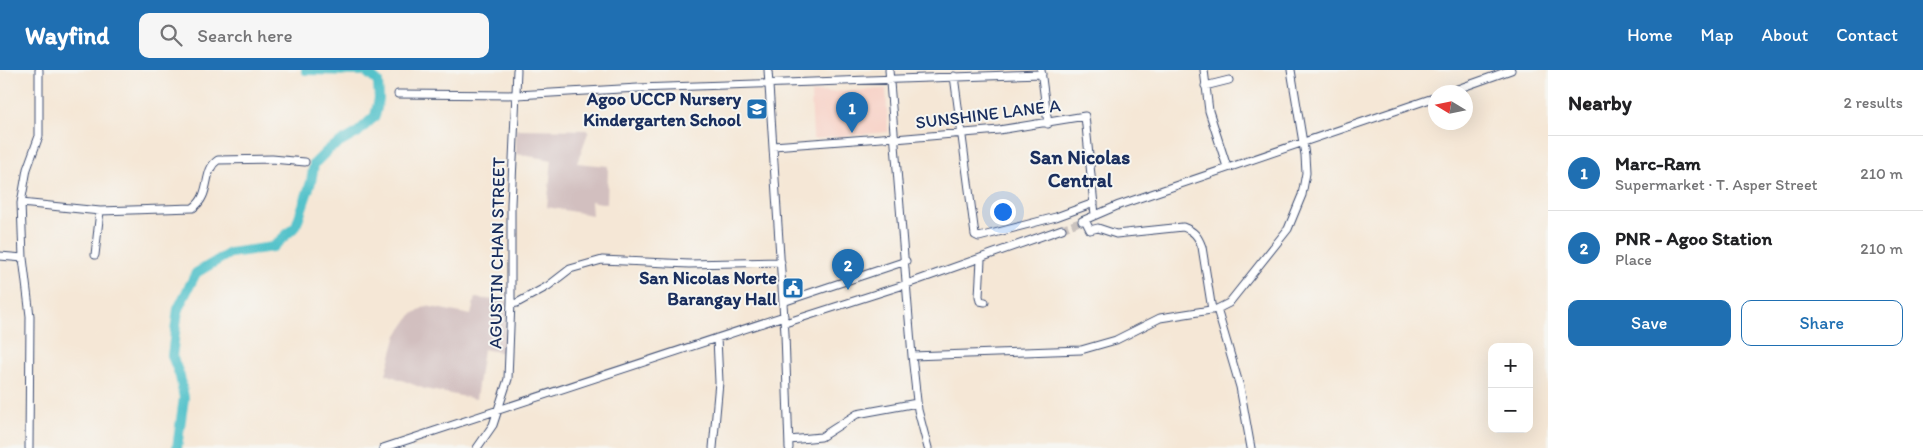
<!DOCTYPE html>
<meta charset="utf-8">
<style>
:root{--surface:#fff;--page:#f6f6f6;--text:#202124;--muted:#757577;--line:#e0e0e0;--accent:#1f6fb2}
body{margin:0;font-family:Itim,sans-serif;background:var(--page);color:var(--text)}
.controls{position:absolute;right:15px;bottom:15px;display:grid;overflow:hidden;border-radius:10px;box-shadow:0 5px 20px #0002}
.controls button{width:45px;height:45px;display:grid;place-items:center;padding:0;border:0;border-bottom:1px solid var(--line);background:var(--surface);color:var(--text);font:25px sans-serif}
.compass{position:absolute;left:1428px;top:15px;width:45px;height:45px;border-radius:50%;background:var(--surface);box-shadow:0 5px 20px #0002;rotate:280deg}
.you{position:absolute;left:1002px;top:141px;width:18px;height:18px;margin:-12px;border:4px solid #fff;border-radius:50%;background:#1a73e8;box-shadow:0 0 0 8px #1a73e833}
.badge{display:grid;place-items:center;width:32px;height:32px;border-radius:50%;background:var(--accent);color:#fff;font-size:16px;font-weight:700}
.pin{position:absolute;translate:-50% -41px;filter:drop-shadow(0 1px 2px #0008)}
.pin::after{content:'';position:absolute;top:26px;width:18px;height:15px;background:inherit;clip-path:polygon(0 0,100% 0,50% 100%)}
.list{margin:0;padding:0;list-style:none}
h2{display:flex;justify-content:space-between;align-items:center;height:65px;margin:0;padding:0 20px;font-size:21px}
h2 small{font-size:16px;font-weight:400;color:var(--muted)}
.list li{display:grid;grid-template-columns:32px 1fr auto;gap:15px;align-items:center;box-sizing:border-box;height:75px;padding:0 20px;border-top:1px solid var(--line)}
.list b{display:block;font-size:19px;white-space:nowrap}
.list p{margin:0;font-size:16px;white-space:nowrap;color:var(--muted)}
.list em{font-size:16px;font-style:normal;color:var(--muted)}
.actions{display:flex;gap:10px;padding:15px 20px}
.actions a{flex:1;padding:11px 0;border:1px solid var(--accent);border-radius:10px;text-align:center;font-size:18px;color:var(--accent)}
.actions .main{background:var(--accent);color:#fff}
.icon{flex:none;width:28px;height:28px;fill:none;stroke:currentColor;stroke-width:2;stroke-linecap:round;stroke-linejoin:round}
.map{position:relative;flex:none;width:1548px;height:378px;overflow:hidden}
header{display:flex;align-items:center;gap:30px;box-sizing:border-box;height:70px;padding:0 25px;background:var(--accent);color:#fff}
header strong{font-size:24px}
nav{display:flex;gap:28px;margin-inline-start:auto;font-size:18px}
.search{width:350px;height:45px;background:var(--page);display:flex;align-items:center;gap:12px;box-sizing:border-box;padding:0 18px;border-radius:10px;color:var(--muted);font-size:19px}
main{display:flex}
aside{flex:1;background:var(--surface)}
.map>svg:first-child{display:block}
</style>
<header>
<strong>Wayfind</strong>
<div class="search"><svg class="icon" aria-label="search" viewBox="0 0 24 24"><circle cx="10" cy="10" r="6"/><path d="M15 15l6 6"/></svg>Search here</div>
<nav><a>Home</a><a>Map</a><a>About</a><a>Contact</a></nav>
</header>
<main>
<div class="map">
<svg width="1548" height="378" viewBox="0 0 1548 378">
<rect width="100%" height="100%" fill="#f6f6f2"/>
<filter id="ink" filterUnits="userSpaceOnUse"><feTurbulence type="fractalNoise" baseFrequency=".02" numOctaves="2"/><feDisplacementMap in="SourceGraphic" scale="10" xChannelSelector="R" yChannelSelector="G"/><feConvolveMatrix kernelMatrix="1 2 1 2 8 2 1 2 1" color-interpolation-filters="sRGB"/></filter>
<filter id="wash" filterUnits="userSpaceOnUse"><feTurbulence type="fractalNoise" baseFrequency=".0096" numOctaves="4" result="noise"/><feDisplacementMap in="SourceGraphic" scale="20" xChannelSelector="R" yChannelSelector="G"/><feGaussianBlur stdDeviation="1.12" result="paint"/><feColorMatrix in="noise" values="0 0 0 0 0 0 0 0 0 0 0 0 0 0 0 0 0 1.4 0 .05"/><feComposite in="paint" operator="in"/></filter>
<g filter="url(#wash)">
<rect width="100%" height="100%" fill="#f5e7d6"/>
<path fill="#f7d1c6" d="M886 19 888 62 813 69 811 23Z"/>
<path fill="#d2bfbf" d="M516 59 589 60 577 93 608 96 607 134 591 131 592 145 547 137 552 90 516 84Z
M475 228 507 231 505 283 483 279 476 329 425 319 386 304 397 265 411 245 426 236 471 245Z"/>
<g fill="none" stroke-linecap="round" stroke-linejoin="round">
<path stroke="#54c2ca" stroke-width="10" d="M177 378 184 328 180 306 172 286 178 239 196 203 230 183 273 177 296 156 311 112 314 94 329 79 357 63 375 46 379 29 378 12 365 1 306 0"/>
</g>
</g>
<g filter="url(#ink)">
<g fill="none" stroke-linecap="round" stroke-linejoin="round">
<path stroke="#c9c2be" stroke-width="7" stroke-dasharray="7 3.5" stroke-linecap="butt" d="M1062 159 1082 151"/>
<g stroke="#3c4b70" stroke-width="9">
<path id="minor" d="M768 0 785 264 789 378
M889 0 912 286 918 340 928 378
M1041 0 1048 54
M1204 0 1209 41 1227 97
M954 6 975 165 979 167 1056 147 1094 133
M1205 16 1229 10
M1449 22 1511 0
M398 24 517 25 638 18 1042 4
M895 69 999 60 1085 46 1095 145
M773 76 895 67
M21 133 100 141 193 138C212 125 202 100 218 90L272 89 305 92
M1085 150 1090 160 1098 158 1116 164 1183 157C1194 161 1198 166 1202 177L1212 240
M1082 151 1119 135 1436 27
M95 185 100 141
M0 186 23 188
M981 190 979 226 980 231 985 232
M783 232 906 191
M511 234 517 233 548 216 570 199 602 190 689 194 781 192
M1217 239 1240 317 1251 378
M785 253 907 214 1062 159
M912 286 1081 280 1116 270 1160 248 1217 239 1229 233 1288 159 1302 125 1306 103 1305 85 1291 0
M789 370 821 367 857 344 917 333
M29 378 30 246 23 188 21 133 27 99 39 66V0
M383 378 784 246
M477 378 493 355 508 309 511 231V134L517 0
M713 378 719 312 717 268"/>
</g>
<use href="#minor" stroke="#fff" stroke-width="7"/>
</g>
</g>
<defs>
<g id="school-square" transform="scale(1.125)"><rect x="-9" y="-9" width="18" height="18" rx="4" fill="#1f6fb2" stroke="#f6f6f2"/><path d="M0-5L7-2L0 1L-7-2ZM-4 1L0 2.5L4 1V4Q0 6-4 4Z" fill="#fff"/></g>
<g id="civic-square" transform="scale(1.125)"><rect x="-9" y="-9" width="18" height="18" rx="4" fill="#1f6fb2" stroke="#f6f6f2"/><path d="M-.6-6.5H3V-4.5H.6V-3L4-1V1h2V6H-6V1h2V-1L-.6-3ZM-1.2 2.5V6h2.4V2.5Z" fill="#fff"/></g>
</defs>
<g fill-rule="evenodd">
<use href="#school-square" x="757" y="39"/>
<use href="#civic-square" x="793" y="218"/>
</g>
<g text-anchor="middle" dominant-baseline="central" stroke-width="4" stroke-linejoin="round" paint-order="stroke">
<g font-size="18" font-weight="bold" fill="#1b2f5e" stroke="#f6f6f2" text-anchor="end">
<text x="741" y="29">Agoo UCCP Nursery<tspan x="741" dy="21">Kindergarten School</tspan></text>
<text x="777" y="208">San Nicolas Norte<tspan x="777" dy="21">Barangay Hall</tspan></text>
</g>
<g font-size="18" fill="#1b2f5e" stroke="#f6f6f2">
<text transform="translate(988 44) rotate(-7)">SUNSHINE LANE A</text>
<text transform="translate(497 183) rotate(-89)">AGUSTIN CHAN STREET</text>
</g>
<g font-size="20" font-weight="bold" fill="#1b2f5e" stroke="#f6f6f2">
<text x="1080" y="87">San Nicolas<tspan x="1080" dy="23">Central</tspan></text>
</g>
</g>
</svg>
<div class="controls">
<button>+</button>
<button>−</button>
</div>
<svg class="compass" viewBox="-18 -18 36 36"><path d="M0-13l5 13h-10z" fill="#e53935"/><path d="M0 13l5-13h-10z" fill="#757577"/></svg>
<div class="you"></div>
<div class="pin badge" style="left:852px;top:63px">1</div>
<div class="pin badge" style="left:848px;top:220px">2</div>
</div>
<aside>
<h2>Nearby<small>2 results</small></h2>
<ul class="list">
<li><span class="badge">1</span><div><b>Marc-Ram</b><p>Supermarket · T. Asper Street</p></div><em>210 m</em></li>
<li><span class="badge">2</span><div><b>PNR - Agoo Station</b><p>Place</p></div><em>210 m</em></li>
</ul>
<div class="actions"><a class="main">Save</a><a>Share</a></div>
</aside>
</main>
